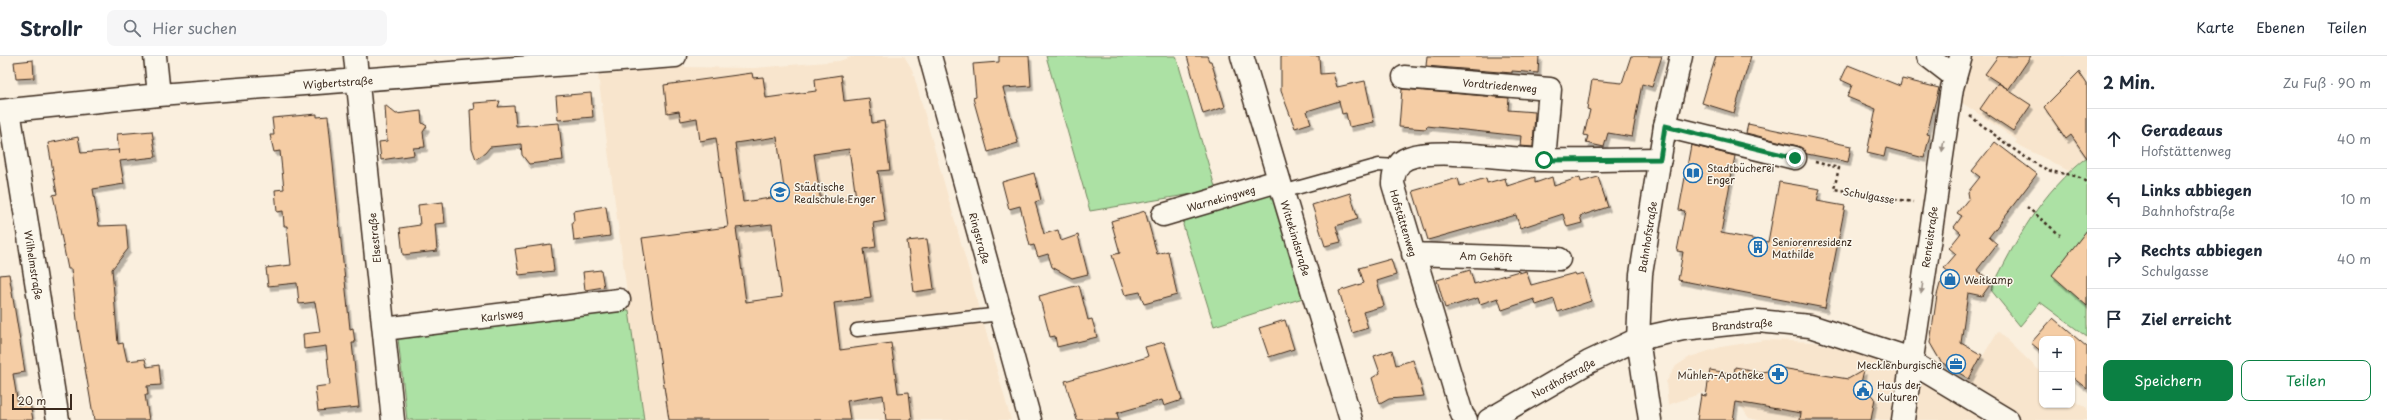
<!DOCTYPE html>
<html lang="de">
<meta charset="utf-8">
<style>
:root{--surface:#fff;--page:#f6f6f7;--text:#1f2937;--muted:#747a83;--line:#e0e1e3;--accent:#0b8043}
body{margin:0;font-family:"Playpen Sans",sans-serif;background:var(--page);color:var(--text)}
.controls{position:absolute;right:12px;bottom:12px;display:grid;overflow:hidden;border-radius:8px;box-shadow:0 1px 3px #0004}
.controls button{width:36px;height:36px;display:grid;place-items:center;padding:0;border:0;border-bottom:1px solid var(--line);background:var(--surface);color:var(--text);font:20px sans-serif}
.scale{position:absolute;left:12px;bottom:10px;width:60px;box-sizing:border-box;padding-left:4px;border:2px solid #3b2a1e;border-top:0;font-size:11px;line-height:14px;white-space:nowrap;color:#3b2a1e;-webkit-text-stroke:3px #fbf7ec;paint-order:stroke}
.stop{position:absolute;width:12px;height:12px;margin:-9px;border:3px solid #0b8043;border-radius:50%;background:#fff}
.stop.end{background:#0b8043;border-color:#fff;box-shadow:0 1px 4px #0008}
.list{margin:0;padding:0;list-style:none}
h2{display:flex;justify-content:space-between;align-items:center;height:52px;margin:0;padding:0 16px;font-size:17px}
h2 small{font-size:13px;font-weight:400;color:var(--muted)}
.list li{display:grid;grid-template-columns:26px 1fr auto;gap:12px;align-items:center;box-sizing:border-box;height:60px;padding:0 16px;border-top:1px solid var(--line)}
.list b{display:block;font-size:15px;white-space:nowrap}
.list p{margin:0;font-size:13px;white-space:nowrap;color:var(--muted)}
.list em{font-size:13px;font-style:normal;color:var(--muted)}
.actions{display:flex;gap:8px;padding:12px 16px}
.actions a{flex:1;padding:9px 0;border:1px solid var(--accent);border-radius:8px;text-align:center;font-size:14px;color:var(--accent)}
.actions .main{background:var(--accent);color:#fff}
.icon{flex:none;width:22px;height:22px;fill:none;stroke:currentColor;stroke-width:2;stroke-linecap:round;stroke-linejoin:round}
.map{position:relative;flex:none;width:2087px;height:364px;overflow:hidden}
header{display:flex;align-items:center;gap:24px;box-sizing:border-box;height:56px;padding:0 20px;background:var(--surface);border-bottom:1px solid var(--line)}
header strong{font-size:19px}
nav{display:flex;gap:22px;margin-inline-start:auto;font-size:14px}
.search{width:280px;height:36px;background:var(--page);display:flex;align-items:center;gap:10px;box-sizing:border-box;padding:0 14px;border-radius:8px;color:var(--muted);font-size:15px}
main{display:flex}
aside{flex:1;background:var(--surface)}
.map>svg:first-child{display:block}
</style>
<header>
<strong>Strollr</strong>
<div class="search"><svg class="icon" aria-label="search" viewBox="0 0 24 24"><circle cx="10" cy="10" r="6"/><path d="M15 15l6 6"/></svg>Hier suchen</div>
<nav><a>Karte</a><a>Ebenen</a><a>Teilen</a></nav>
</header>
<main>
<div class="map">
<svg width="2087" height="364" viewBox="0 0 2087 364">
<defs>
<filter id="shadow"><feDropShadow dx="2.5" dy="4.5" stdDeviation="0" flood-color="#0004"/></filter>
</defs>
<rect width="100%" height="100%" fill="#faefde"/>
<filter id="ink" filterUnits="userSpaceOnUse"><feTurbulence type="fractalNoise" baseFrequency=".025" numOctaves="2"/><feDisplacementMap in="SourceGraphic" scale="8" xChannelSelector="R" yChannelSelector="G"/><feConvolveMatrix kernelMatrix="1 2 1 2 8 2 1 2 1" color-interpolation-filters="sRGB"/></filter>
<g filter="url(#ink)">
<path fill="#f8e5cd" d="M854 0H904L912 13 1011 364H644L598 19 680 11 754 12 839 5Z
M1971 0H2087V101L2069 115 2015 87 2017 84 1961 46 1962 23Z
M1998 275 2042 317V349H2072V343L2087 352V364H1757L1749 362 1735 342 1705 336 1668 349 1666 326 1676 310 1690 301 1721 291 1765 284 1814 286 1881 303 1921 321 1966 328Z"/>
<path fill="#ace1a4" stroke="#748661" d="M1046 0H1176L1216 134 1090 155Z
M2087 101V281L2040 246 2020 270 1991 234C2015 185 2042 135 2087 101Z
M1272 138 1303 242 1214 270 1183 169 1185 160Z
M629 254 644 364H407L398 282Z"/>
<path fill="#f5cda5" stroke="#3b2a1e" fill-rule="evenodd" filter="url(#shadow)" d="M999 0H1029L1031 30 1003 32 1018 87 988 96 973 42 976 41 973 8 999 6Z
M1187 0H1207L1209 5H1211L1225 51 1203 58Z
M1281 0H1319L1320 18 1333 17 1337 31 1365 25 1374 66 1349 71 1346 57 1342 58 1339 45 1307 55 1311 67 1295 72 1281 35Z
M1427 0H1539L1538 17 1512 15V17L1426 10Z
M1631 0H1662L1652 31 1642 28 1632 81 1608 77 1604 91 1586 87 1588 80 1584 79 1590 54 1587 53 1592 24 1622 27Z
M1716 0H1751L1734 57 1702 47Z
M1998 0H2031L2008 34 2031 49 2013 75 1980 53 1998 27 2008 33 1985 18Z
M33 4 34 22 16 23 14 6Z
M1848 9 1900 30 1902 23 1939 32 1927 78 1930 79 1924 102 1886 92 1884 101 1867 97 1876 53 1847 41 1852 29 1841 24Z
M2079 16 2087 28V102L2071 79 2066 83 2044 51Z
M752 17 753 22 763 21 766 42 816 35 815 23 841 19 844 45 869 42 872 67 884 65 890 114 878 115 885 165 873 167 876 191 864 193 871 242 834 247 840 294 891 287 898 337 909 336 912 364H886L883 339 847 345 850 364H669L642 182 728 171 716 82 700 85 697 62 681 65 679 55 667 57 664 29ZM777 81 785 140 743 146 735 87ZM849 93 856 142 821 147 814 98ZM772 168 782 241 746 246 736 172Z
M1402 33 1509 42 1508 54 1535 56 1533 91 1520 90 1521 80 1427 70 1426 73 1399 71Z
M591 37 593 61 558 64 556 40Z
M500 45 498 51 514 50 516 70 559 67 563 104 529 108 522 99 521 88 490 91 485 97 476 103 472 92 470 54 475 53 474 47Z
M385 49 396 58 421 55 422 67 427 70 423 76 425 91 413 92 414 99 381 104 379 86 387 85Z
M317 58V61L328 60 350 273 353 272 355 287H352L359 351 318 355 315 331 330 329 326 290 304 293 303 278 320 276 315 246 299 248 297 227 268 230 266 212 291 209 287 170H284L283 155 277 156 275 134 284 133 280 95 274 96 270 79H274L272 62Z
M1748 68 1851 90 1848 106 1807 98 1798 90 1746 77Z
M152 75 156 101 120 105 124 128 93 133 99 170 126 169 128 193 112 213 118 288 123 287 127 305 145 303 147 311 159 309 161 329 147 330 148 339H145L149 364H94L78 272 71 213H68L53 139 57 138 48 87 78 81 81 97 118 94 119 98 117 78Z
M1995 86 2037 118 1989 181 1997 188 1977 214 1992 226 1982 240 1968 237 1961 287 1982 299 1969 323 1941 306 1930 287 1937 239 1940 228 1950 217 1944 212 1956 198 1949 192 1961 177 1954 171 1962 160 1957 157 1969 142 1968 136 1980 121 1972 115Z
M1691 89 1735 100 1721 177 1768 186 1779 126 1820 133 1817 145 1845 150 1825 252 1678 224 1683 196 1677 195 1685 155 1679 154Z
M1034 117 1041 144 1035 146 1044 178 1058 174 1061 185 1078 179 1088 218 1072 222 1052 211 1048 198 1038 201 1034 189 1030 190 1020 150 1009 153 1002 126Z
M1535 121V127L1552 121 1554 130 1580 121 1581 126 1598 121 1608 151 1580 160 1582 167 1567 171 1563 158 1520 172 1516 159 1428 184 1413 135 1458 122 1460 130 1486 122 1487 127 1505 122 1507 130Z
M1350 137 1358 163 1336 170 1341 186 1325 190 1312 149Z
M443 146 445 167 435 168 437 195 403 199 400 172 420 169 418 149Z
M606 150 610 180 574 185 572 167 574 164 573 155Z
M1145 155 1157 198 1168 195 1177 239 1144 248 1140 236 1125 239 1112 199 1120 197 1111 165Z
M2087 174V250L2052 219Z
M927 183 934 233 914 236 907 185Z
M551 188 554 215 519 219 515 193Z
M1391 203 1396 219 1377 225 1384 250 1363 256 1368 272 1352 277 1339 235 1364 227 1359 212Z
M601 214 604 231 585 234 583 216Z
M1470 214 1474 228 1519 215V217L1526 215 1531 229 1575 217 1576 219 1583 217 1591 245 1558 256 1554 243 1536 249 1534 243 1502 254 1498 242 1480 248 1478 242 1445 252 1437 224Z
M9 218 25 316 13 318 18 349 30 347 33 364H0V219Z
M1079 229 1088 264 1092 263 1097 281 1057 291 1055 280 1050 281 1039 240Z
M2053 262 2087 291V333L2072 321V283H2042V296L2031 287Z
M1285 264 1294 293 1269 301 1259 272Z
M1164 286 1182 344 1164 350 1162 344 1117 357 1119 364H1077L1065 325 1144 302 1148 300 1145 291Z
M1392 294 1396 309 1413 304 1424 340 1389 343 1380 348 1372 322 1380 317 1374 300Z
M1769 310 1848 323 1864 314 1861 327 1875 342 1871 364H1800L1801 357 1736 346 1733 364H1697L1701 339 1706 340 1710 314 1734 318 1735 311 1761 316 1768 315Z"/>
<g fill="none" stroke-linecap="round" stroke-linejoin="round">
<g stroke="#3b2a1e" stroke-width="15">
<path id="lane" d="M1282 136 1379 109 1398 110
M857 274 1001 258"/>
</g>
<g stroke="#3b2a1e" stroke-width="25">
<path id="street" d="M155 0 159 39
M355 0 393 364
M930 0 1030 364
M1242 0 1351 364
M1928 0 1954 20
M1404 21 1550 33 1544 104
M9 54 58 364
M0 55 159 39 675 0
M1665 70 1795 102
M1163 159 1278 125
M1413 198 1559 203
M384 273 619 244
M1466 364 1462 358 1393 128C1393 118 1397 106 1408 102 1437 91 1510 104 1544 104 1583 105 1621 103 1660 103
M1489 364 1589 306 1638 283 1683 273 1758 265 1810 270 1899 299 2007 364
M1903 364 1952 32 1961 0"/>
</g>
<g stroke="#3b2a1e" stroke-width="25">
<path id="secondary" d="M1650 364 1638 283 1641 218 1665 70 1681 0"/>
</g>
<path stroke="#3b2a1e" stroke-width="2.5" stroke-dasharray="3 3" stroke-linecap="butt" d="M1970 60C1993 77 2017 98 2042 111 2059 121 2073 114 2087 127
M1815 106 1839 112 1834 133 1913 146
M2027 151 2060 179"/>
<use href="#lane" stroke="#fbf7ec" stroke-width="12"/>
<use href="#street" stroke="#fbf7ec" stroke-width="22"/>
<use href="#secondary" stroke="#fbf7ec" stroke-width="22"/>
</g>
<defs><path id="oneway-solid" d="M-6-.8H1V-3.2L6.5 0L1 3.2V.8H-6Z"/></defs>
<g fill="#9b9085">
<use href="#oneway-solid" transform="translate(1943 90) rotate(99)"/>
<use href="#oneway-solid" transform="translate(1922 232) rotate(98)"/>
</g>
</g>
<g fill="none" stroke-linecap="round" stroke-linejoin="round" filter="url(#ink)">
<path stroke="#0b8043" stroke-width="5" d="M1544 104 1660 103 1665 70 1795 102"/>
</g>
<defs>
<g id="library-ring" transform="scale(1)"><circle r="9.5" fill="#fbf7ec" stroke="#1f6fb2" stroke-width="1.5"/><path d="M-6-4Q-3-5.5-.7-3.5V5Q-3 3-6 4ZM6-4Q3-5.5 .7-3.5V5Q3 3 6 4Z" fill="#1f6fb2"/></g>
<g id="school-ring" transform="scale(1)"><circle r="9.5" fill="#fbf7ec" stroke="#1f6fb2" stroke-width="1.5"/><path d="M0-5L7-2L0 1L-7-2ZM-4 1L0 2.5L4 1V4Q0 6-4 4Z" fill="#1f6fb2"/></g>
<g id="building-ring" transform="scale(1)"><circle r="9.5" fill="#fbf7ec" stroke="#1f6fb2" stroke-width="1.5"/><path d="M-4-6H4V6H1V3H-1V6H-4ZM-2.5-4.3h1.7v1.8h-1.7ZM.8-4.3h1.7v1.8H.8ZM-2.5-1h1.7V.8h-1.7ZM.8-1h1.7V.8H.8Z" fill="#1f6fb2"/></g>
<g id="shop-ring" transform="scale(1)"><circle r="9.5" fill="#fbf7ec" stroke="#1f6fb2" stroke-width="1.5"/><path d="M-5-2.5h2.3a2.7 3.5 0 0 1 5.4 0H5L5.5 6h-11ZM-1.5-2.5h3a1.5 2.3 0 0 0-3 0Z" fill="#1f6fb2"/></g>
<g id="office-ring" transform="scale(1)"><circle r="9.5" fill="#fbf7ec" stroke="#1f6fb2" stroke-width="1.5"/><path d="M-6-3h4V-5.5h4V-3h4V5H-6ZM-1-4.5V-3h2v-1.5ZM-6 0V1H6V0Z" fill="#1f6fb2"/></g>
<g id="pharmacy-ring" transform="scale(1)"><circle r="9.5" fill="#fbf7ec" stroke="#1f6fb2" stroke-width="1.5"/><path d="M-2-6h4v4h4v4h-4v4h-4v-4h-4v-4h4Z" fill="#1f6fb2"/></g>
<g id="civic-ring" transform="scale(1)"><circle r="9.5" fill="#fbf7ec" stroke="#1f6fb2" stroke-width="1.5"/><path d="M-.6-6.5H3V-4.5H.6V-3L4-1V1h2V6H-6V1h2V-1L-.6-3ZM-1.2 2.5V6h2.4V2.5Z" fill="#1f6fb2"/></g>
</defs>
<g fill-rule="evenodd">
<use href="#library-ring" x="1693" y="117"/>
<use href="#school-ring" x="780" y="136"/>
<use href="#building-ring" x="1758" y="191"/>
<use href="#shop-ring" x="1950" y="223"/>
<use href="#office-ring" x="1956" y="308"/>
<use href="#pharmacy-ring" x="1778" y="318"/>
<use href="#civic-ring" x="1863" y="334"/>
</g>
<g text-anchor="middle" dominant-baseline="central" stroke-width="3" stroke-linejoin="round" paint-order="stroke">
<g font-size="10" fill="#3b2a1e" stroke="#fbf7ec">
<text transform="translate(338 26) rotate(-4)">Wigbertstraße</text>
<text transform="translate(1500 29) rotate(5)">Vordtriedenweg</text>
<text transform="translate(1869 139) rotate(10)">Schulgasse</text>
<text transform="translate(1221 142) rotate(-16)">Warnekingweg</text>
<text transform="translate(1404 167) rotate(73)">Hofstättenweg</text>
<text transform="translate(1647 181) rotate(-81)">Bahnhofstraße</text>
<text transform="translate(1929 181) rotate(-82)">Renteistraße</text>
<text transform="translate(374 182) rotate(-96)">Elsestraße</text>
<text transform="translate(980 182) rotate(75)">Ringstraße</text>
<text transform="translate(1296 182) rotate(73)">Wittekindstraße</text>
<text transform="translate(1486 200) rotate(2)">Am Gehöft</text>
<text transform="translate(34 209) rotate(81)">Wilhelmstraße</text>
<text transform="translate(502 259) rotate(-7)">Karlsweg</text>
<text transform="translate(1742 268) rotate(-4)">Brandstraße</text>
<text transform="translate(1563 322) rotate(-29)">Nordhofstraße</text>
</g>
<g font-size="10" fill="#3b2a1e" stroke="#fbf7ec" text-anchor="start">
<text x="1707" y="111">Stadtbücherei<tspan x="1707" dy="12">Enger</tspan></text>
<text x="794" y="130">Städtische<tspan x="794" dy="12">Realschule Enger</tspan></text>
<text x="1772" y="185">Seniorenresidenz<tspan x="1772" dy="12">Mathilde</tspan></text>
<text x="1964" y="223">Weitkamp</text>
<text x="1942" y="308" text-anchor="end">Mecklenburgische</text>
<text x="1764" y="318" text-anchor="end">Mühlen-Apotheke</text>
<text x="1877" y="328">Haus der<tspan x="1877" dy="12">Kulturen</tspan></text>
</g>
</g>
</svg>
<div class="controls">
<button>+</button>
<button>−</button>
</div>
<div class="scale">20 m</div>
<div class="stop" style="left:1544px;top:104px"></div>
<div class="stop end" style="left:1795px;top:102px"></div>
</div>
<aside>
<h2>2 Min.<small>Zu Fuß · 90 m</small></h2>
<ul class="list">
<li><svg class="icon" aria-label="ahead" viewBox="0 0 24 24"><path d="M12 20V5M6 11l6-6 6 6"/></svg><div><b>Geradeaus</b><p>Hofstättenweg</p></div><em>40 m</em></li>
<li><svg class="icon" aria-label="left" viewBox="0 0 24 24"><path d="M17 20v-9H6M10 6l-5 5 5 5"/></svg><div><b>Links abbiegen</b><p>Bahnhofstraße</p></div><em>10 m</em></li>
<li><svg class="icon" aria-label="right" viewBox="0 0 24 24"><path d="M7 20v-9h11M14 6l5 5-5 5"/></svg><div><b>Rechts abbiegen</b><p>Schulgasse</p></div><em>40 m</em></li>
<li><svg class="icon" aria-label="arrive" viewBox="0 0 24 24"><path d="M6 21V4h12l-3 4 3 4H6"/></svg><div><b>Ziel erreicht</b></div></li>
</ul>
<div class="actions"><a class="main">Speichern</a><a>Teilen</a></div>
</aside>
</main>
